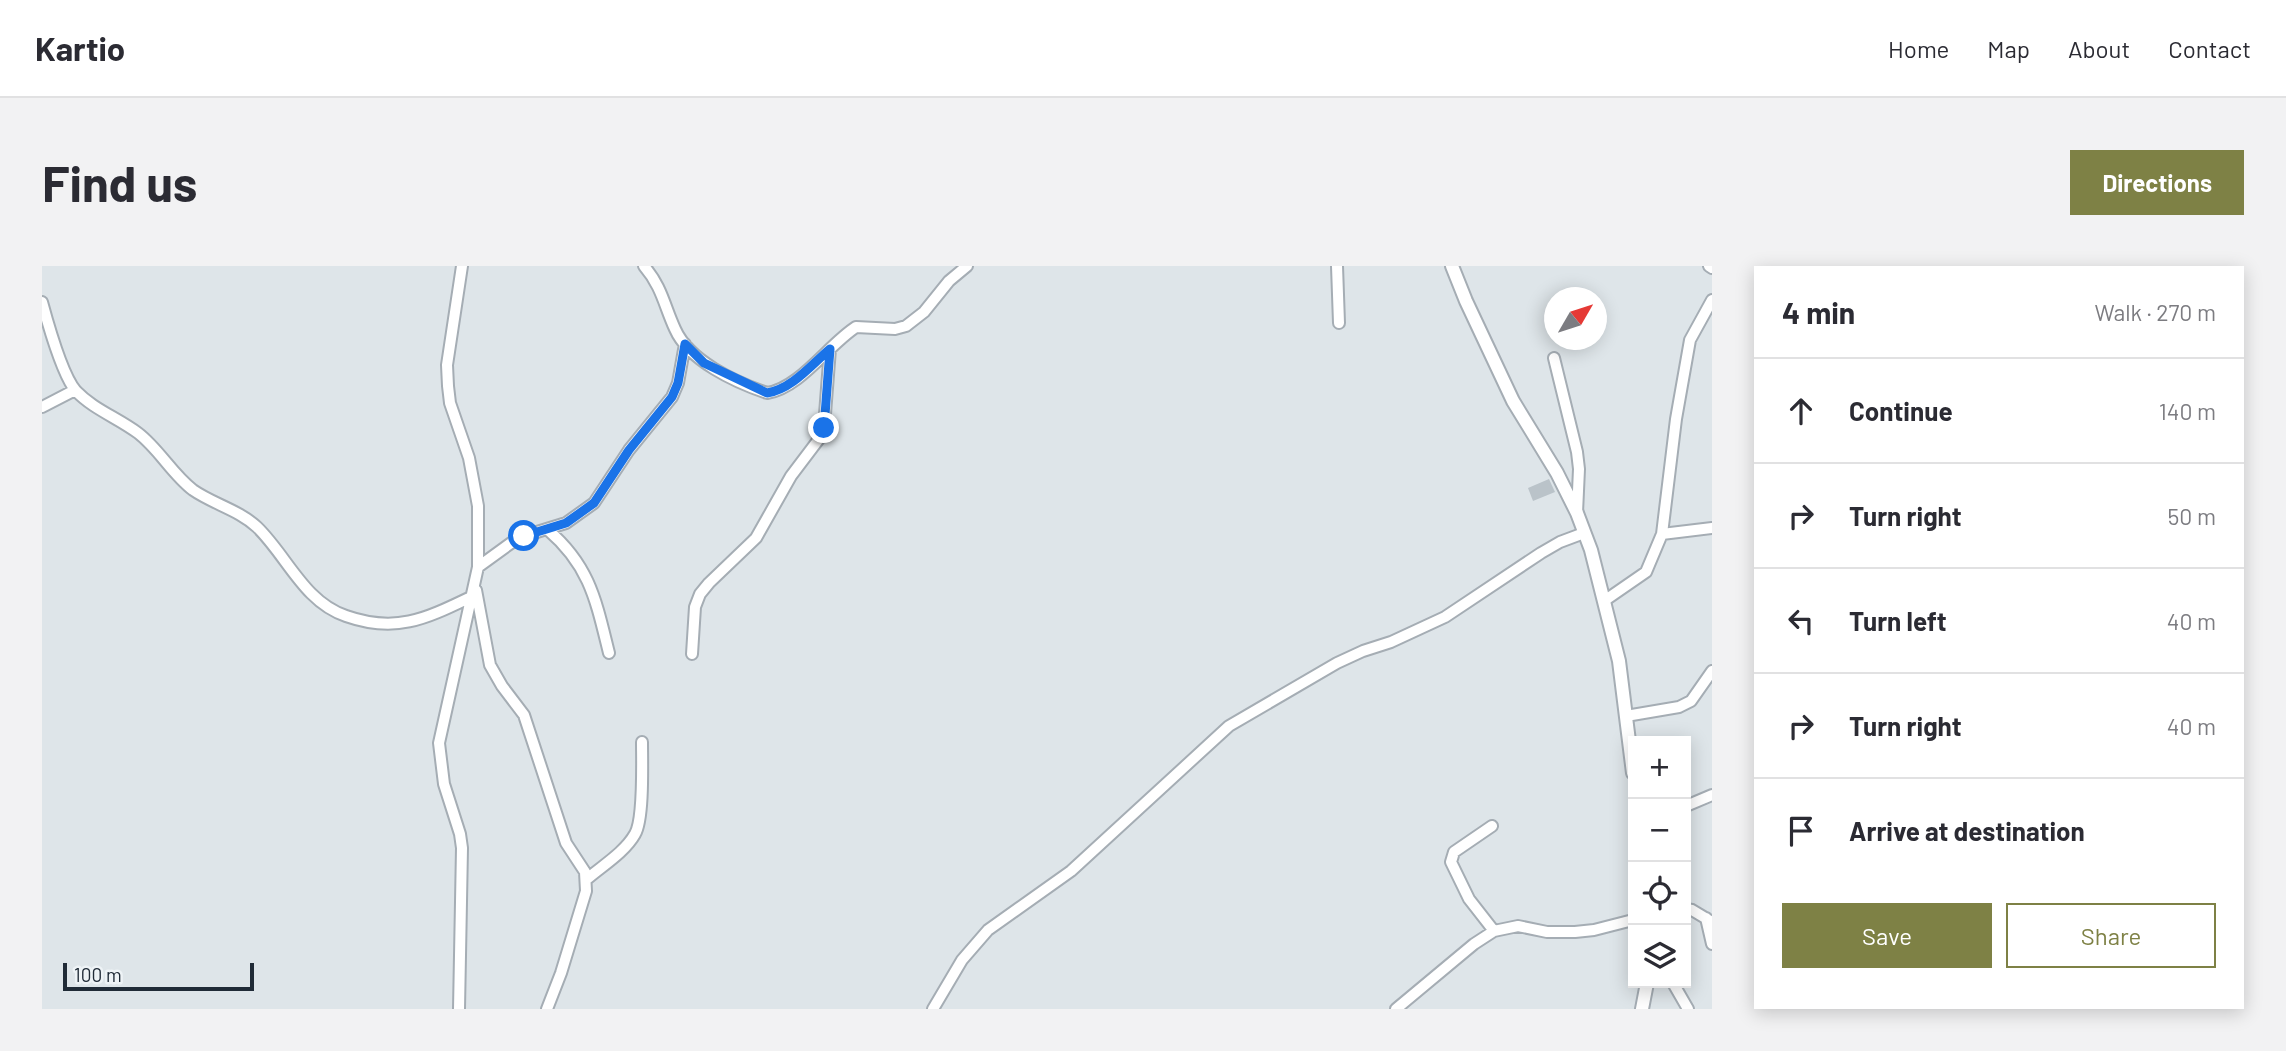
<!DOCTYPE html>
<meta charset="utf-8">
<style>
:root{--surface:#fff;--page:#f2f2f3;--text:#2b2b33;--muted:#7c7c81;--line:#e1e1e2;--accent:#7e8145}
body{margin:0;font-family:Barlow,sans-serif;background:var(--page);color:var(--text)}
.controls{position:absolute;right:21px;bottom:21px;display:grid;overflow:hidden;border-radius:0px;box-shadow:0 4px 18px #0003}
.controls button{width:63px;height:63px;display:grid;place-items:center;padding:0;border:0;border-bottom:2px solid var(--line);background:var(--surface);color:var(--text);font:35px sans-serif}
.compass{position:absolute;left:1502px;top:21px;width:63px;height:63px;border-radius:50%;background:var(--surface);box-shadow:0 4px 18px #0003;rotate:51deg}
.scale{position:absolute;left:21px;bottom:18px;width:191px;box-sizing:border-box;padding-left:7px;border:4px solid #202b37;border-top:0;font-size:19px;line-height:24px;white-space:nowrap;color:#202b37;-webkit-text-stroke:5px #eef3f6;paint-order:stroke}
.stop{position:absolute;width:21px;height:21px;margin:-16px;border:5px solid #1a73e8;border-radius:50%;background:#fff}
.stop.end{background:#1a73e8;border-color:#fff;box-shadow:0 2px 7px #0008}
.list{margin:0;padding:0;list-style:none}
h2{display:flex;justify-content:space-between;align-items:center;height:91px;margin:0;padding:0 28px;font-size:30px}
h2 small{font-size:23px;font-weight:400;color:var(--muted)}
.list li{display:grid;grid-template-columns:46px 1fr auto;gap:21px;align-items:center;box-sizing:border-box;height:105px;padding:0 28px;border-top:2px solid var(--line)}
.list b{display:block;font-size:26px;white-space:nowrap}
.list em{font-size:23px;font-style:normal;color:var(--muted)}
.actions{display:flex;gap:14px;padding:21px 28px}
.actions a{flex:1;padding:16px 0;border:2px solid var(--accent);border-radius:0px;text-align:center;font-size:24px;color:var(--accent)}
.actions .main{background:var(--accent);color:#fff}
.icon{flex:none;width:38px;height:38px;fill:none;stroke:currentColor;stroke-width:2;stroke-linecap:round;stroke-linejoin:round}
.map{position:relative;flex:none;width:1670px;height:743px;overflow:hidden;border-radius:0px}
header{display:flex;align-items:center;gap:42px;box-sizing:border-box;height:98px;padding:0 35px;background:var(--surface);border-bottom:2px solid var(--line)}
header strong{font-size:33px}
nav{display:flex;gap:38px;margin-inline-start:auto;font-size:24px}
.intro{display:flex;align-items:center;justify-content:space-between;box-sizing:border-box;height:168px;padding:0 42px}
h1{margin:0;font-size:49px}
.button{padding:18px 32px;border-radius:0px;background:var(--accent);color:#fff;font-size:24px;font-weight:700}
main{display:flex;gap:42px;padding:0 42px}
aside{flex:1;background:var(--surface);border-radius:0px;box-shadow:0 4px 18px #0003}
.map>svg:first-child{display:block}
</style>
<header>
<strong>Kartio</strong>
<nav><a>Home</a><a>Map</a><a>About</a><a>Contact</a></nav>
</header>
<div class="intro"><h1>Find us</h1><a class="button">Directions</a></div>
<main>
<div class="map">
<svg width="1670" height="743" viewBox="0 0 1670 743">
<rect width="100%" height="100%" fill="#dee5e9"/>
<path fill="#bac3c9" d="M1507 213 1513 226 1491 235 1486 222Z"/>
<g fill="none" stroke-linecap="round" stroke-linejoin="round">
<g stroke="#a5adb4" stroke-width="14">
<path id="minor" d="M602 0C620 21 622 39 633 63 647 95 693 116 725 127 758 122 786 79 814 61L853 63 864 60 882 46 907 15 925 0
M1295 0 1297 57
M1667 0 1670 2
M0 36C6 58 20 109 34 125 51 143 76 152 96 167 117 183 130 208 151 224 171 238 197 244 215 261 245 290 262 336 304 350 355 368 385 352 431 330
M1512 92 1535 186 1537 203 1535 247
M0 141 33 124
M506 264C548 300 554 335 567 387
M1620 268 1670 262
M436 301 469 277 482 270 524 257 552 237 587 184 630 131 636 117 643 78
M434 324 448 399 460 420 482 449 524 577 543 606 544 625 519 707 505 743
M1562 335 1604 306 1620 268 1634 153 1648 74 1670 34
M650 388 653 341 658 328 667 317 714 272 749 210 777 173 782 162 783 148 788 83
M1584 450 1637 441 1649 435 1670 405
M1644 540 1670 529
M1450 560 1412 586 1409 596 1427 633 1452 665
M545 613C560 600 583 586 593 568 602 553 600 496 600 476
M1644 643 1650 644 1670 656
M1664 652 1670 678
M1631 717 1646 743
M417 743 420 582 418 568 402 518 397 477 436 301V240L427 192 408 137 406 120 405 99 420 0
M891 743 920 694 946 664 1029 605 1187 460 1295 397 1321 385 1349 376 1403 351 1499 287 1518 276 1542 267
M1354 743 1432 678 1452 665 1476 660 1505 666H1533L1552 664 1591 654"/>
</g>
<g stroke="#a5adb4" stroke-width="16">
<path id="tertiary" d="M1410 0 1424 35 1471 135 1515 207 1535 247 1549 284 1577 395 1591 507
M1600 743 1605 717"/>
</g>
<use href="#minor" stroke="#fff" stroke-width="10"/>
<use href="#tertiary" stroke="#fff" stroke-width="12"/>
</g>
<g fill="none" stroke-linecap="round" stroke-linejoin="round">
<path stroke="#1a73e8" stroke-width="9" d="M482 270 524 257 552 237 587 184 630 131 636 117 643 78 662 97 725 127C750 123 769 99 788 83L782 162"/>
</g>
</svg>
<div class="controls">
<button>+</button>
<button>−</button>
<button><svg class="icon" aria-label="locate" viewBox="0 0 24 24"><circle cx="12" cy="12" r="6"/><path d="M12 2v4M12 18v4M2 12h4M18 12h4"/></svg></button>
<button><svg class="icon" aria-label="layers" viewBox="0 0 24 24"><path d="M12 4l9 5-9 5-9-5zM3 14l9 5 9-5"/></svg></button>
</div>
<svg class="compass" viewBox="-18 -18 36 36"><path d="M0-13l5 13h-10z" fill="#e53935"/><path d="M0 13l5-13h-10z" fill="#7c7c81"/></svg>
<div class="scale">100 m</div>
<div class="stop" style="left:482px;top:270px"></div>
<div class="stop end" style="left:782px;top:162px"></div>
</div>
<aside>
<h2>4 min<small>Walk · 270 m</small></h2>
<ul class="list">
<li><svg class="icon" aria-label="ahead" viewBox="0 0 24 24"><path d="M12 20V5M6 11l6-6 6 6"/></svg><div><b>Continue</b></div><em>140 m</em></li>
<li><svg class="icon" aria-label="right" viewBox="0 0 24 24"><path d="M7 20v-9h11M14 6l5 5-5 5"/></svg><div><b>Turn right</b></div><em>50 m</em></li>
<li><svg class="icon" aria-label="left" viewBox="0 0 24 24"><path d="M17 20v-9H6M10 6l-5 5 5 5"/></svg><div><b>Turn left</b></div><em>40 m</em></li>
<li><svg class="icon" aria-label="right" viewBox="0 0 24 24"><path d="M7 20v-9h11M14 6l5 5-5 5"/></svg><div><b>Turn right</b></div><em>40 m</em></li>
<li><svg class="icon" aria-label="arrive" viewBox="0 0 24 24"><path d="M6 21V4h12l-3 4 3 4H6"/></svg><div><b>Arrive at destination</b></div></li>
</ul>
<div class="actions"><a class="main">Save</a><a>Share</a></div>
</aside>
</main>
